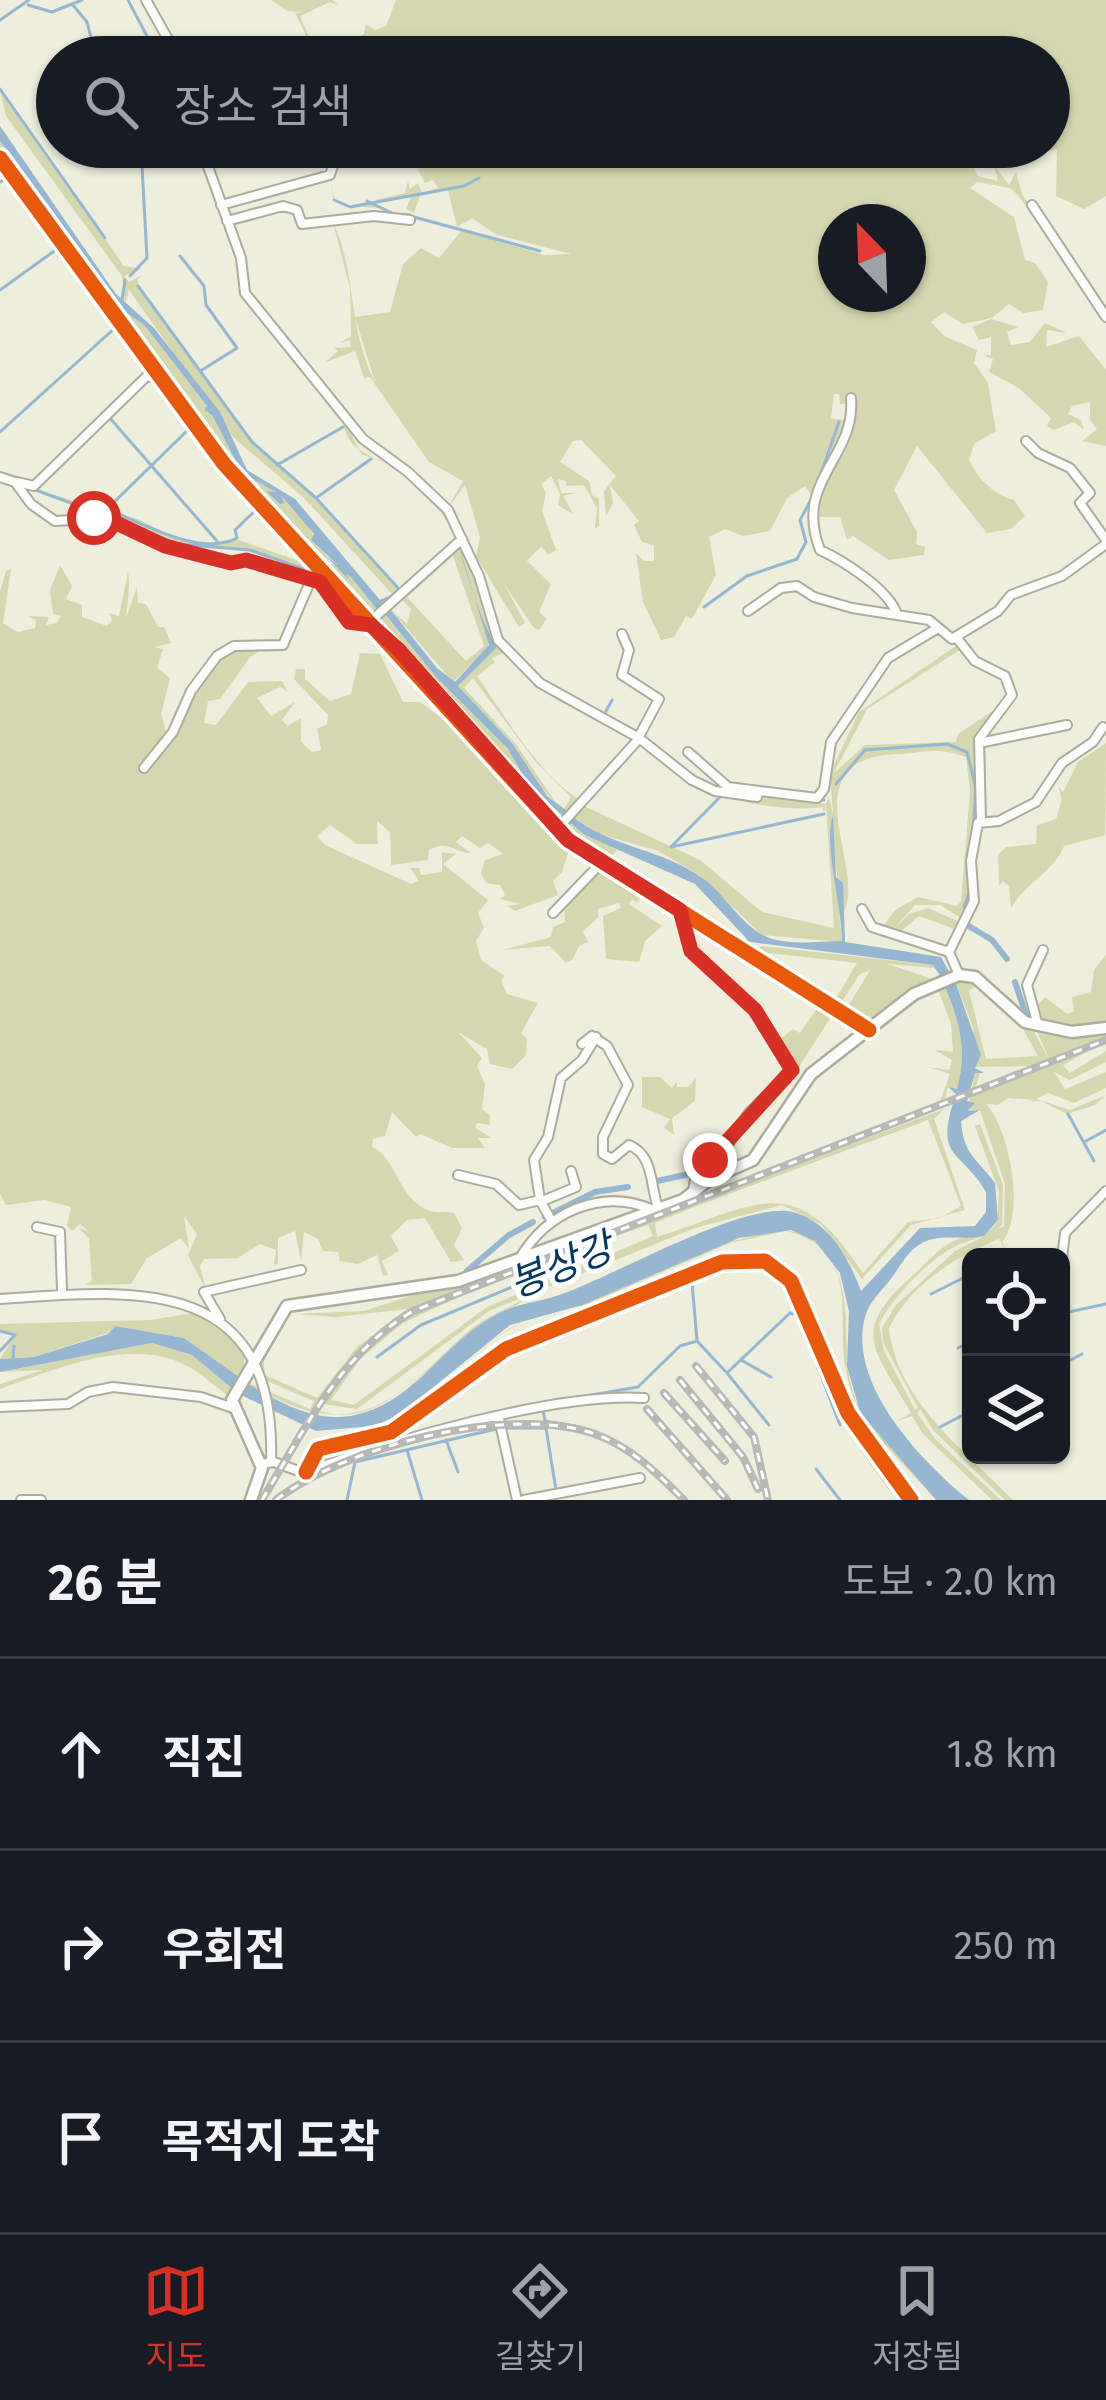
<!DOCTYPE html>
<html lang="ko">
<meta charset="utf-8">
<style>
:root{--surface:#171b24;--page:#242831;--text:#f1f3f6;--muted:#9ea1a6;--line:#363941;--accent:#d93025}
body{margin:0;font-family:"Fira Sans","Noto Sans KR",sans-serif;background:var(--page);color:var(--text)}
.controls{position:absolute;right:36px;bottom:36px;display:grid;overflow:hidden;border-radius:18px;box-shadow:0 3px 9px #0004}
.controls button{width:108px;height:108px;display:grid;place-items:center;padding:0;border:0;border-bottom:3px solid var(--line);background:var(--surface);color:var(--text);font:60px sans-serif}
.compass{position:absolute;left:818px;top:204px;width:108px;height:108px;border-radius:50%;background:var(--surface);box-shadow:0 3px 9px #0004;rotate:337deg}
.stop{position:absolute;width:36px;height:36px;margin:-27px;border:9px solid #d93025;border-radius:50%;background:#fff}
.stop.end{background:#d93025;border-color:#fff;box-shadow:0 3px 12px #0008}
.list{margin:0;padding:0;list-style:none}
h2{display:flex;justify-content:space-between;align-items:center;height:156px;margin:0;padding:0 48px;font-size:51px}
h2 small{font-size:39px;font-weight:400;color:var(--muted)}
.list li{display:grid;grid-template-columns:78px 1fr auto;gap:36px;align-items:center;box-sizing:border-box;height:192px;padding:0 48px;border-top:3px solid var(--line)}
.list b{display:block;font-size:45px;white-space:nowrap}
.list em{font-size:39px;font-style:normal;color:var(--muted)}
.icon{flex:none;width:66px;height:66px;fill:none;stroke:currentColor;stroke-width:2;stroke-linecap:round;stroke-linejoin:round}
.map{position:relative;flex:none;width:1106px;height:1500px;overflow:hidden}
.search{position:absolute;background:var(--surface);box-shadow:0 3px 9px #0004;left:36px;right:36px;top:36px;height:132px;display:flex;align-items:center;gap:30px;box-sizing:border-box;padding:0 42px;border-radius:66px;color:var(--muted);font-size:45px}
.sheet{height:732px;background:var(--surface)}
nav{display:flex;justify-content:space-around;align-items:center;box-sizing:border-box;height:168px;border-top:3px solid var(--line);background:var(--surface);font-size:33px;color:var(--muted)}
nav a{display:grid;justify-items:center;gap:6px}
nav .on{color:var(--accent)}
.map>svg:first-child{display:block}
</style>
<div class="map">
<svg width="1106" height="1500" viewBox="0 0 1106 1500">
<rect width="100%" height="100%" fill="#edeedc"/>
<path fill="#d5d8af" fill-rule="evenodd" d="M271 0H332L339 5 330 2 300 16 312 44 337 47 364 34 366 24 375 30 386 26 396 0H1106V196L1084 209 1056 196 1057 149 1033 154 1023 149 1017 164 1010 150 1049 147V57H355L354 48 304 57 305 33 295 13 304 12 287 11Z
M0 90 124 266 137 268 146 258 139 270 124 276 129 282 142 275 137 280 141 291 251 442 315 498 399 589 456 538C443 510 419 483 392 467 368 453 343 450 343 416L361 454C401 467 454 496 458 541L373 621 330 579 366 622 350 621 329 588 316 579 319 574 250 550 177 544 20 485 140 520 169 535 203 543 236 539 307 564 206 451 152 376 196 427 0 156V141L115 304 145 326 207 406 204 410 212 415 242 473 277 492 266 491 280 504V494C294 505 315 526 313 542L338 566 326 556 329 563 341 568 349 582 346 573 351 577 378 611 393 595 303 497 233 437 129 290 125 304 122 276 6 116Z
M429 147H968L977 176 998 181 994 165 1009 185 1016 172 1022 194 1071 270 1018 195 1010 188 977 182 970 188 1014 217 1025 260 1035 263 1048 282 1043 310 1023 313 1009 304 992 318 963 324 944 312 931 322 944 336 977 350 974 363 988 383 996 431 974 444 969 460C979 480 994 495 1014 500L1025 516 1011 529 987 533 917 446 894 490 917 532 916 544 925 547 924 555 889 560 853 536 847 540 840 517H813C812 472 856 444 852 397L850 404H840L839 394H834L831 418 849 421 809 508 811 495 805 486 787 498 770 531 743 536 725 529 709 537 716 575 692 619 686 616 674 637 661 640 643 602 636 553 644 561H654V545L642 542 634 525 639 521 610 485 613 503 606 516 604 491 616 476 581 440 573 441 560 462 589 481 592 495 599 499V526L595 529 597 508 584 485 566 486V481L558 479 561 493H576L563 496 574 515 558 505 560 494 551 476 541 484 546 493 542 511 556 550 548 555 541 546 527 561 551 584 539 612 547 619 539 630 534 628 503 582 525 623 519 627 476 556 480 537 465 485 448 508 463 481 429 462 370 377 364 378 355 351 324 363 338 351 334 348 351 347 350 340 339 343 351 337 350 288 333 223C357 271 347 328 375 382L355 317 390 312 403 264 421 248 439 258 462 230 544 255 571 254 497 235 472 218 457 227 448 190 420 196 414 213 406 209 411 197 371 201 394 213H411L413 219 385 215 383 208C367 207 348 209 334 200L331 183 335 200 350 206 405 193 408 181 410 189 418 183 422 193 438 188 433 180 425 183 418 170ZM836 222H908V294H836Z
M991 319 1018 327 1007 332 1011 345 1030 342 1045 323 1067 333 1047 330 1046 347 1079 336 1106 370V446L1082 441 1097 429 1090 420V402L1072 406 1068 414 1081 420 1084 430 1074 422 1054 430 1047 426 1051 418 1019 388 989 372 993 359 983 355H991V337L979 340 972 327Z
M460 544C478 572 477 607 493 634 523 684 583 709 631 736L634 741 557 700 504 653 492 658 495 662 477 676C506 717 537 773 580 800L570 813 564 809 571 797 535 761 473 678 464 688 515 743 557 804 531 778 512 743 458 686 497 646 488 632V648L453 682 390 609 407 624 411 609 401 599ZM453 556 484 646 466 661 407 597Z
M60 565 72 586 66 599 82 605V617L107 626 112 620 109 613 119 616 128 572C131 587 127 604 126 618L137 587 138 603 146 604 158 627H164L171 643 154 647 163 649 157 668 170 678 161 714 168 738C193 689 205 646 266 647L250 657 220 699 208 701 204 723 216 725 248 682 282 681 288 692 280 687 257 698 271 716 295 702 282 720 288 726 301 718V742L312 752 321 750 317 729 327 724 328 715 294 679 296 669H305V679L330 701 351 694 360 653 380 654 403 702H420C476 741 522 792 571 844L562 872 553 881 558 895 515 911 507 906 521 904 500 899 505 895 500 885 486 883 481 873 485 860 503 854 488 843 480 848 462 836 456 842 471 853C454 853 448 839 429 850L428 860 391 865 390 832 377 821 378 844H357L330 825 317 836 325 845 411 884 419 881 410 868H419L421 875 442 872V852L456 854 443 864 488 900 478 913 484 928 476 941 481 960 505 976 501 980 507 994 538 1003 521 1033 527 1039 526 1055 512 1069 490 1064 487 1049 458 1032 482 1058 477 1066 485 1084 482 1109 490 1115V1125L477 1123 475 1128 492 1138H478L485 1148H452L420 1134 416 1137 392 1112 385 1136 373 1139 372 1147C396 1156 398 1200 430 1211 437 1213 445 1211 454 1213L462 1228 454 1245 464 1260 451 1262 425 1218 407 1220 391 1236 399 1251 382 1261 388 1275 383 1276 377 1255 358 1264 340 1261 338 1252 323 1251 318 1239 304 1232 301 1261 295 1231 278 1238V1264L274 1265 276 1250 260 1244 238 1258 204 1259 200 1266 206 1290 188 1255 197 1234 184 1216 189 1249 181 1238 147 1258 131 1284 85 1285 92 1281 89 1239 79 1228 89 1232 80 1224 72 1231 67 1226 71 1207 45 1200 6 1205 0 1194V592L6 571 11 569 3 623 18 632 35 628 36 620 27 616 49 617 46 625 57 623 61 616 53 614 50 590Z
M385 614 436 677 508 749 528 784 564 819 530 793 376 626Z
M959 644 963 648 867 709 834 773 865 745 956 742 958 734 1006 702 1007 689 997 670 1006 680 1010 701 993 716 978 742 972 906 963 919 940 905H915L891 932 909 914 928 908 962 923 957 930 919 916 894 937 883 927 895 910 918 897 957 906 961 901 970 791 966 757C937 746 927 753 895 754 785 760 871 873 842 915L830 818 842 942 762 935 699 875 658 851 599 834 572 816 639 741 709 790 826 804 829 797 833 814 830 773 859 712ZM640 744C656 754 668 769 684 780 716 800 787 813 822 807L824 813 826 804 834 928 762 912 700 860 584 806Z
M1106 743 1105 835 1064 846C1053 873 1027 881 1011 908L1009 886 1003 881 999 886 998 855 1006 847 1036 844 1037 825 1056 819 1062 799 1058 786 1063 792 1078 762Z
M568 821 617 850 612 856 597 852 752 952 762 946 933 965 942 976 934 968 888 964 935 980C905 1002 879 1036 844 1013L870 970 860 974 837 1009 571 839ZM769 953 857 963 834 1002 758 955Z
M602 865 835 1011 797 1070 780 1039 793 1029 800 1033 820 1004 684 914 685 929 678 915 641 897 637 903 632 899 629 904 662 926 645 941 639 962 606 959 603 916 621 908 619 903 598 909V918L583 931 588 942 579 946 572 960 566 963 550 946 503 950 551 937 553 927 565 922 564 904Z
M1106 955V1027L1085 1031 1043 1022 1037 1006 1045 997 1067 1014 1074 1011 1072 997 1091 992 1094 970Z
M964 974 977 985 969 991 986 1059 1038 1056 1019 1022 1029 1023 1050 1061 1033 1023 1055 1029H1106V1038L971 1096 1106 1041 1063 1065 1070 1073 1106 1051V1062L1070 1080 1054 1072 1065 1089 1106 1072V1088L1074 1103 1048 1093 1036 1099 1070 1110 1106 1095 1095 1105 1067 1114 1041 1101H1027L1035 1100 1008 1098 998 1105 986 1104C1008 1127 1027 1212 1002 1242L1009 1257 999 1239C956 1256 910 1285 889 1328 896 1400 966 1452 1013 1500H1005L934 1431 920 1409 917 1413 935 1439 1001 1500H992L923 1434 912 1416 895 1422 911 1413C875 1349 848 1333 912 1276 925 1265 940 1246 956 1240 974 1233 985 1241 997 1222L999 1192 975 1126 980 1124 1003 1185 1002 1225C989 1237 975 1238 960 1244 931 1257 893 1296 879 1324L884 1351 915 1410 918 1408 883 1342 882 1328 896 1305 955 1251 1004 1226 1005 1184 980 1110 967 1111 975 1072 980 1073 975 1090 1039 1066 975 1067 973 1027 954 978Z
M943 982C959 1019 968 1051 957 1090L948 1087 943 1107 420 1306C373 1334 344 1365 314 1410L353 1360 392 1326 437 1301 517 1270 403 1323 360 1359 331 1400 354 1405 487 1307 653 1236 648 1225 519 1269 944 1109 934 1119 965 1210 911 1225 862 1279 822 1225 782 1205 695 1228 489 1311 357 1409 324 1404 320 1411C383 1431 427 1364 471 1329 489 1315 510 1307 529 1297 514 1309 495 1313 480 1325 393 1399 359 1452 244 1381L310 1409 314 1401 262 1379 255 1363 281 1314 296 1306 387 1297 505 1270 746 1168 807 1081 914 998 935 988 815 1080 749 1169 718 1180 691 1200 939 1104 950 1074 928 1067 949 1070 952 1060 935 1050 953 1052 951 1024 938 989ZM928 1120 961 1206 939 1218 908 1222 863 1273C794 1167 758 1205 657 1237L655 1223 689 1209ZM428 1290 364 1311 295 1314 336 1317 407 1309 356 1348 317 1398 265 1375 263 1353 290 1310Z
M642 1077H660L672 1088 677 1082V1087H688L696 1078 695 1101 672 1118 674 1135 664 1128 670 1119 642 1107Z
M774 1230C849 1229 846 1306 847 1360 848 1378 855 1399 861 1416L857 1420 862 1419 870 1424 936 1500 863 1421 859 1423 917 1500 855 1426 908 1500H897C846 1436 828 1390 799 1315L787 1313 796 1311C789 1293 782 1275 762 1268 727 1255 513 1353 474 1376L486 1359 456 1380C477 1347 704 1255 747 1254 767 1253 783 1263 795 1278L855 1411C854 1396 847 1381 845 1365 837 1312 860 1249 786 1231L730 1243 588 1304 526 1319 458 1362 526 1318 578 1306 726 1243Z
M212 1310 245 1354 242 1379 184 1338 115 1326 108 1333 34 1357 0 1359 15 1335 0 1331V1324L150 1320Z
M152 1343 192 1355 235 1391 231 1398C215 1387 202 1373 185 1365 130 1336 53 1370 0 1389V1384L43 1370 0 1372Z"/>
<path fill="#96b6d1" d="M0 126 116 294 154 328 220 412 247 470 295 499 385 606 378 611 351 577 346 574 351 582 326 556 338 565 311 540 314 534 281 495 284 503 280 504 266 491 276 492 242 473 212 415 204 410 207 406 145 326 115 304 0 141Z
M459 546C463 565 486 636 498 646L458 686 512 743 547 796 570 813 565 818 528 784 508 749 436 677 385 614 390 609 437 668 455 682 489 645Z
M572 816C613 849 663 848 705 880 726 896 742 926 767 937 790 946 818 941 842 941 842 907 823 841 833 816L836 877 843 883 845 942 941 957 952 977 943 980 933 965 751 942 746 946 747 939 695 884 585 835 568 821Z
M954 978 981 1055 975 1068 984 1073H975L967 1101 975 1103 967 1111 980 1110 961 1121C963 1154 977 1159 995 1183L998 1220 984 1236C966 1240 945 1235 929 1240 911 1245 901 1265 891 1279 882 1290 869 1302 865 1317 847 1384 922 1462 969 1500H936L870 1424 856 1421 861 1416 847 1366 849 1311 840 1273 815 1241 791 1230 739 1238 582 1305 510 1325 399 1415 374 1426 316 1431 237 1393 244 1381C276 1401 316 1424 355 1415 412 1403 439 1350 487 1320 515 1302 534 1304 562 1294 614 1276 745 1200 793 1212 830 1222 849 1259 861 1291L920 1228 975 1226 986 1212V1192C960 1147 933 1161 956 1094L948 1087 957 1089C968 1051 959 1019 943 982Z
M115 1326 184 1338 242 1379 235 1391 192 1355 152 1343 0 1372V1359L34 1357 108 1334Z"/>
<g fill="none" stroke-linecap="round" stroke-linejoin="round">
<path stroke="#96b6d1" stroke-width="3" d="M128 0 158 57
M72 4 87 22 96 57
M28 5 52 12 82 0
M0 20 29 0
M0 89 105 238
M145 164 197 150
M0 182 7 178 116 327 0 432
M334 200 350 207 464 186 479 178
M367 201 394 214
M410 216 540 251
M180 256 204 286 206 305 237 348 202 370
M130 276 147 258 141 147
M138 286 252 442 316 498 399 589
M0 290 57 249
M122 300 125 280
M109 417 217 541
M191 427 107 509C141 522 200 558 237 538L235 530 257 509 265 515
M277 465 343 427
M818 482 839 422
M33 489 103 515
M316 498 371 459
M118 520 177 544 250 550 320 575
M346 595H356L374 614
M381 601 392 596
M704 607 747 576 797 559 806 542 800 520 813 496
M606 711 612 700
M836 784 865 750 947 744 967 752 976 788 969 890
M761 795 824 800
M720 797 671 847 824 814
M964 907 969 893
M1068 1114 1094 1161
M1086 1141 1106 1130
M692 1282 697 1341 725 1371
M523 1291 518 1267 523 1263
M931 1294 971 1274
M525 1296 527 1298
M1064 1313 1106 1304
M0 1331 15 1335 0 1351
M958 1348 971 1342
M377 1357 421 1325 519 1284
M13 1358 14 1346
M741 1360 771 1377
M1061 1365 1082 1354
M568 1399 638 1387 680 1346 697 1341
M543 1410 545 1421 580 1427
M769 1425 727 1373 790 1313 798 1315 840 1425
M940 1427 971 1411
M505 1428H546L556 1490
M446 1440 458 1472
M407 1450 422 1500
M816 1469 840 1500
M347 1500 355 1462 496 1429"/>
<path stroke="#96b6d1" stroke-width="6" d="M967 925 992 940 1007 959
M1015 982 1026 1015
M653 1182 698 1172
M545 1217 595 1192 628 1187
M467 1271 509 1235 533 1222"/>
<g stroke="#acad9e" stroke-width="12">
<path id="minor" d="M146 0 178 57
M201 147 241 258 245 293 363 439 408 472 448 510 479 576 498 640 540 683 639 738 692 780 715 791 757 797 758 792
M0 158 224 464 568 840 869 1030
M221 205 330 175 339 147
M1032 205 1106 317
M227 221 283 206 297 210 302 224 374 216 410 220
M851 398C856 459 793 480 820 550 844 561 888 589 897 614
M1026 441 1038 453 1070 468 1090 493 1080 503 1106 540
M0 477 15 482 31 504 55 521 105 518 165 546 228 562 246 560 320 582 349 622 365 626 462 539
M17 482 34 486 147 376 159 378
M748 611 781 588 797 586 814 597 852 608 929 620 952 639 998 611 1011 595 1062 576 1106 544
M956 637 975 661 1005 676 1012 695 979 739 981 819
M979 743 1067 725
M688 752 728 787 817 798 824 789 831 742 888 658 938 628
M144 768 173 732 191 691 217 656 234 646 283 645 310 582
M560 826 636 742 659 699 622 675 629 650 622 634
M862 909 872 927 949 952
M680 911 691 951 755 1010 792 1070 748 1114 726 1148 697 1167 693 1192
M553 913 602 862
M959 975 949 952 974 901 971 861 978 823 999 821 1036 802 1062 763 1093 742 1103 727
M1037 1022 1027 985 1043 950
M582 1044 592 1036 607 1046 628 1085 603 1137V1154L612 1159 629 1145C654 1155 650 1185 658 1208
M458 1175 496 1184 519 1205 540 1200
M540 1202 576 1187 571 1171
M552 1222 540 1200 534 1160 548 1137 561 1078 582 1060 596 1037
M37 1227 60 1232 62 1291
M520 1258C547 1212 601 1188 651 1209
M1062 1259 1065 1233 1106 1191
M0 1299C137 1289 277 1275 271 1462
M220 1319 204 1292 301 1270
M0 1407 68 1404 88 1392 113 1387 201 1397 233 1408
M499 1419 517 1500
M261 1464 274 1462 304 1473C390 1441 556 1392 644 1398
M306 1472 318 1449 391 1432 506 1349 722 1262 765 1261 791 1281 848 1413 911 1500
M21 1500H41
M524 1500 640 1478"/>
</g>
<g stroke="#acad9e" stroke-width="15">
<path id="major" d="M251 1500 262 1468 232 1400 287 1306 458 1281 683 1200 710 1179 753 1160 811 1074 914 994 959 975 975 977 1025 1022 1072 1032 1106 1028"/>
</g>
<use href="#minor" stroke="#fcfcfa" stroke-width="8"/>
<use href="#major" stroke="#fcfcfa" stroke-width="10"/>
<g stroke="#b8b8b4" stroke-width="8">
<path id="rail" d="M696 1366 754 1437 768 1500
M680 1380 743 1457 758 1489
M664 1393 725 1461
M647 1409 727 1500
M262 1500C305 1429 339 1355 413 1311L1106 1040
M276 1500C345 1446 510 1404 595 1434 631 1447 658 1474 684 1500"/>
</g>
<use href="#rail" stroke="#fff" stroke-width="3" stroke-dasharray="9" stroke-linecap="butt"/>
<g stroke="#fff" stroke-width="22">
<path id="cycleway" d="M0 158 224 464 568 840 869 1030
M306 1472 318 1449 391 1432 506 1349 722 1262 765 1261 791 1281 848 1413 911 1500"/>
</g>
<use href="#cycleway" stroke="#e8590c" stroke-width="15"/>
</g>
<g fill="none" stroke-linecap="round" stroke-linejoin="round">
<path stroke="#d93025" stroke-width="15" d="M94 518 110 520 165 546 231 563 246 560 320 582 349 622 371 625 398 649 568 840 680 910 691 951 755 1010 792 1070 710 1160"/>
</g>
<g text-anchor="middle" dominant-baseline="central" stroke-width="10" stroke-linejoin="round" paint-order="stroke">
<g font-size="39" font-style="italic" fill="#043964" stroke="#fff">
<text transform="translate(561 1266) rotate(-22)">봉상강</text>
</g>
</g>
</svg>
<div class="controls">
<button><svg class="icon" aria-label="locate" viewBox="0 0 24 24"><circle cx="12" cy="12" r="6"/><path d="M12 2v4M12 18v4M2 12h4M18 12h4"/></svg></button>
<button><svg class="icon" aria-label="layers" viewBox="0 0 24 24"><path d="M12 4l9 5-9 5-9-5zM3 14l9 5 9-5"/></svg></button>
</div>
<svg class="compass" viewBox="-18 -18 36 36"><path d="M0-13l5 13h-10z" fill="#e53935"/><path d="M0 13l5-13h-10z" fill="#9ea1a6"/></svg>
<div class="stop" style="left:94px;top:518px"></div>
<div class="stop end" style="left:710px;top:1160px"></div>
<div class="search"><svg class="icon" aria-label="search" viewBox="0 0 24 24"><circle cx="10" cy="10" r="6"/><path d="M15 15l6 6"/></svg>장소 검색</div>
</div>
<section class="sheet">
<h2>26 분<small>도보 · 2.0 km</small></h2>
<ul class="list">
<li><svg class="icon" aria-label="ahead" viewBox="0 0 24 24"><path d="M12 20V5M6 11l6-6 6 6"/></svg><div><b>직진</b></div><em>1.8 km</em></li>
<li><svg class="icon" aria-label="right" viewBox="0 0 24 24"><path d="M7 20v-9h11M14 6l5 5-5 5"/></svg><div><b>우회전</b></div><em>250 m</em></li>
<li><svg class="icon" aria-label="arrive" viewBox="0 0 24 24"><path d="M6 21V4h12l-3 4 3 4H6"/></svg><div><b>목적지 도착</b></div></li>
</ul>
</section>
<nav>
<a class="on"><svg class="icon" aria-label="map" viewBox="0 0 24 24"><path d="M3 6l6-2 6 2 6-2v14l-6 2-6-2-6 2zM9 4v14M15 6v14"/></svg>지도</a>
<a><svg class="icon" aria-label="directions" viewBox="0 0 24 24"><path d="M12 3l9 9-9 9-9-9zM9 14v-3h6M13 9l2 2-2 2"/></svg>길찾기</a>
<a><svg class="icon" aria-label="saved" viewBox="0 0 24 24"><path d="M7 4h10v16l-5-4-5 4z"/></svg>저장됨</a>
</nav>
